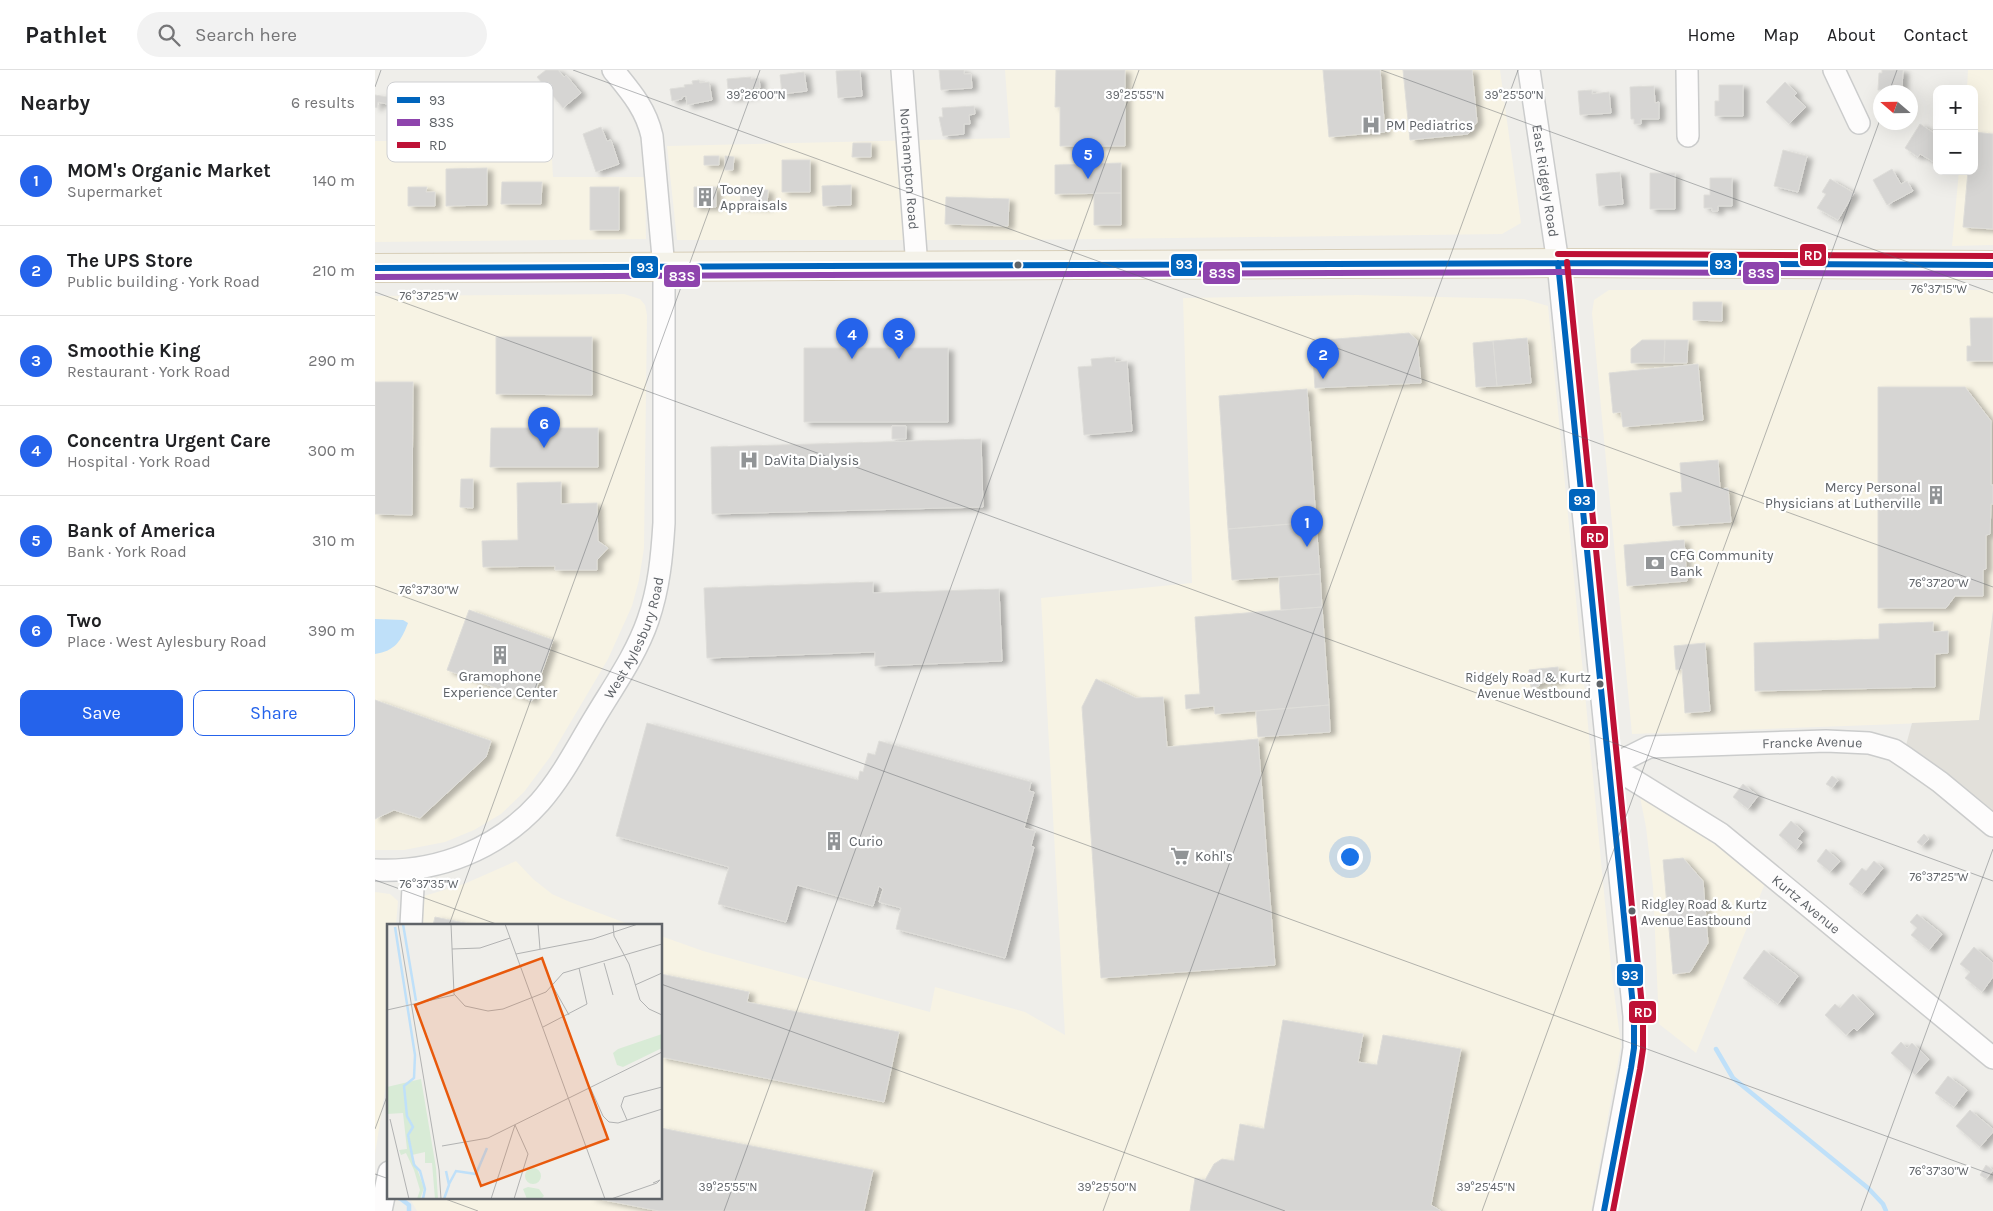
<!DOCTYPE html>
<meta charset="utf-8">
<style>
:root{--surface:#fff;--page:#f2f2f2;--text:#202124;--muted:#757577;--line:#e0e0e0;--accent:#2563eb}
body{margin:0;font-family:Karla,sans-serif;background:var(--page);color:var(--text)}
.controls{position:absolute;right:15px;top:15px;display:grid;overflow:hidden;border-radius:10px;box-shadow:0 5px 20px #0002}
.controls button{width:45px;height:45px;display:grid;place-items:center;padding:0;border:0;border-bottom:1px solid var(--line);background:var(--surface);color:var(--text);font:25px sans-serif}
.compass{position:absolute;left:1498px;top:15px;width:45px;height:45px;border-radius:50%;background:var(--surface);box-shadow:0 5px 20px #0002;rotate:290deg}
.you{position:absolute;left:974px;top:786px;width:18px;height:18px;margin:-12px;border:4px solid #fff;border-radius:50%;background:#1a73e8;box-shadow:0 0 0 8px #1a73e833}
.badge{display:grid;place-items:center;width:32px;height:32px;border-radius:50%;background:var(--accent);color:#fff;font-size:16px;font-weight:700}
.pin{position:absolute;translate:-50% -41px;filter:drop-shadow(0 1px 2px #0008)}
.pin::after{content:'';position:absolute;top:26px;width:18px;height:15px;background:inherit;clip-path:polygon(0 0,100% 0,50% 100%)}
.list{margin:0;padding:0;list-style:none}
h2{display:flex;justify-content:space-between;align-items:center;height:65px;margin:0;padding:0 20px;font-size:21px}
h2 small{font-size:16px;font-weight:400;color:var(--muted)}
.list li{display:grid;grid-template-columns:32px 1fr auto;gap:15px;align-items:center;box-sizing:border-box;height:90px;padding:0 20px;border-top:1px solid var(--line)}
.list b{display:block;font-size:19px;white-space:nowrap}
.list p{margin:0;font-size:16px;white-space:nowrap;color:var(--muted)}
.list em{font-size:16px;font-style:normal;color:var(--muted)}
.actions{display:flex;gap:10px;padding:15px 20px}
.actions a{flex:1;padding:11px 0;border:1px solid var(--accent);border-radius:10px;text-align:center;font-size:18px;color:var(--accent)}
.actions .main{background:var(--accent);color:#fff}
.icon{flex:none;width:28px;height:28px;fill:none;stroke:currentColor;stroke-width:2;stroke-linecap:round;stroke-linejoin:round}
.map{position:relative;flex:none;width:1618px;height:1141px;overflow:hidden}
header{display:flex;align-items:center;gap:30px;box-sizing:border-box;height:70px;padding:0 25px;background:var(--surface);border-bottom:1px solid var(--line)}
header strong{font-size:24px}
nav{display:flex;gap:28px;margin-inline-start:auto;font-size:18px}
.search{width:350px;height:45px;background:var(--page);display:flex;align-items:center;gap:12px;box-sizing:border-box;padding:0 18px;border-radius:28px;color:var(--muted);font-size:19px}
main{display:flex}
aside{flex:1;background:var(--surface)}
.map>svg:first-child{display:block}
</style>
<header>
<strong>Pathlet</strong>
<div class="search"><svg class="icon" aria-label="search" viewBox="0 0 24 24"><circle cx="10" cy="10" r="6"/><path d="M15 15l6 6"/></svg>Search here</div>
<nav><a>Home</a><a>Map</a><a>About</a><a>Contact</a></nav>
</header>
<main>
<aside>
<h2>Nearby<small>6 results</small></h2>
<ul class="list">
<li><span class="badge">1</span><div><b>MOM's Organic Market</b><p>Supermarket</p></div><em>140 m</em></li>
<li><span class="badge">2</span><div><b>The UPS Store</b><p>Public building · York Road</p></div><em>210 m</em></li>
<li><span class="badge">3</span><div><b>Smoothie King</b><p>Restaurant · York Road</p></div><em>290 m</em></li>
<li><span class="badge">4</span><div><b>Concentra Urgent Care</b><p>Hospital · York Road</p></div><em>300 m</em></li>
<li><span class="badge">5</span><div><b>Bank of America</b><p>Bank · York Road</p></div><em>310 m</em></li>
<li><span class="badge">6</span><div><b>Two</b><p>Place · West Aylesbury Road</p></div><em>390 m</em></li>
</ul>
<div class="actions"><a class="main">Save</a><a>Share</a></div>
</aside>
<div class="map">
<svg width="1618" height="1141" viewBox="0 0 1618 1141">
<defs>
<filter id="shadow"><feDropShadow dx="5.5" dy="3" stdDeviation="2.5" flood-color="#0004"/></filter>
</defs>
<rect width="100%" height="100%" fill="#efeeea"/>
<path fill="#f7f3e4" d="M630 0H1125L1146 153 1127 164 643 170H302L292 76 635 68Z
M1593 0H1618V175L1577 176 1584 101H1599V19H1592Z
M65 53 115 69 176 71 178 107H270L271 169 0 172V71H63Z
M1234 220H1618V541L1604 651 1257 664 1217 243 1219 230Z
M249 224 265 229 270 235 272 245 269 478 264 510 257 536 233 589 175 687 149 722 126 744 99 760 70 772 29 780H0V226Z
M982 225 1149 229 1173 236 1237 906 1246 975 1216 1141H42L34 1127H286V866L328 881 555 942 560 917 650 942 690 965 666 528 817 513 808 228Z
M1260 702 1393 806 1321 983 1284 954 1278 817 1271 757Z
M141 791 158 809 177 824 195 832 256 855H47L49 826 89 814Z
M0 822 15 824 23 831 21 855H14V969L10 1021 0 1084Z"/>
<path fill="#e2e0da" d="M1618 541V748L1530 679 1537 653 1604 650Z"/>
<path fill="#bfe0f9" d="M0 549 28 550 33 553C26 571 20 581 0 584Z"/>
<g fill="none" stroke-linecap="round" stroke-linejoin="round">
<path stroke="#bfe0f9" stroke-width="4.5" d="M1341 979 1358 1008 1493 1118 1508 1134 1511 1141
M21 1127 26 1129 34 1135V1141"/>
</g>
<path fill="#d6d5d3" stroke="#deddd9" filter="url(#shadow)" d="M171 0H183L189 7 191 5 206 23 188 38 162 7Z
M485 0 487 26 463 28 461 1Z
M564 0H589V4H596L597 18 566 20Z
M681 0H750V76H685V37H680Z
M948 0H1005L1010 62 954 67Z
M1028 0H1097L1102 52 1093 64 1035 70Z
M1507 0H1528L1527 19 1503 20 1504 3H1507Z
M429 2 432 21 407 24 405 5Z
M376 7V9L384 8 385 18H377L378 25 354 28 352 9Z
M324 10 325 13 334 12 337 30 312 35 311 26 307 27V29L297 31 295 19 310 17 309 15 318 14 317 11Z
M1410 12 1422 23 1419 26 1431 37 1414 54 1391 32Z
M1344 15H1368V46H1340V31H1344Z
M1279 16 1280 33 1284 32V49H1266V54H1259V49H1256L1255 17Z
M1217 20V24L1234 22 1236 43 1205 45 1203 21Z
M0 25 13 27 12 34 3 32 2 38 0 37Z
M599 36 600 44 594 45 595 54H589V64L568 66 564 47H568L567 38Z
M1545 54 1562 65V89L1559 92 1545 84 1543 87 1530 78Z
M226 57 232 71 236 70 244 94 221 102 208 64Z
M1599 62 1618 64V159L1588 157 1593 101H1599Z
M478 73H496V87H477Z
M1408 80 1432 86 1423 122 1399 116Z
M329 86H344V95H329Z
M350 86 359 87 358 100H350Z
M407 90H435V122H407Z
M746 93V123L680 124V95Z
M112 98V135L71 136V99Z
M1517 99 1526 114 1532 111 1538 121 1512 135 1498 110Z
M1245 102 1248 134 1224 136 1221 104Z
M1275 103H1300V139H1275Z
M1335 108H1357V136H1343V141H1337V138H1329V125H1335Z
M1455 109 1479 123 1463 150 1442 138 1451 124 1447 122Z
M127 112H167L166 134H126Z
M476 115V135L448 136 447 116Z
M33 117H52L51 122H60V136H33Z
M215 117H244V160H215Z
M319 117H341V137H319Z
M366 120H393L392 137 365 136Z
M719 123H746V155H719Z
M571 127 634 129 633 156 570 154Z
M1318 232H1347V251L1318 250Z
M1595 248H1618V291H1592V276H1596Z
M1034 263 1042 270 1046 313 940 318 937 271Z
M121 267H217V325L121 324Z
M1152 268 1156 313 1122 316 1118 271Z
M1267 270H1290L1289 293H1256V279Z
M1290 270H1313L1312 293H1289Z
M1118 271 1122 316 1101 317 1098 273Z
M429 278H573V352H429Z
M740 287V292L752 291 757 361 709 365 703 297 717 296 716 289Z
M1323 294 1328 350 1248 357 1246 342 1238 343 1234 303Z
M0 312H38L37 445 0 444Z
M1503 317H1590L1616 351V415H1618V434H1616L1615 464 1611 465V499L1608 500V526H1580L1571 538H1503Z
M932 319 941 452 853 459 844 326Z
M517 356H531V369H517Z
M116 358H223V397H115Z
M606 369 608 437 337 444 336 377Z
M1343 390 1345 419 1353 418 1356 452 1298 456 1295 423 1307 422 1305 393Z
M86 409H98V438L85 437Z
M186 412V434L222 433 223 471 233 478 222 490V500H180V496L108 497 107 471 143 470 142 413Z
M941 452 945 504 857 510 853 459Z
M1309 470 1312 511 1252 516 1249 475Z
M945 504 947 537 906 540 904 507Z
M498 512V523L624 519 627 591 500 596V582L332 588 329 518Z
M947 537 954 635 840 644 839 636 811 639 810 625 825 624 820 547Z
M94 540 178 570 157 631 72 600Z
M1558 552V562L1573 561V583L1560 584V617L1380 621 1379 573 1504 569V554Z
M1330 573 1335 641 1310 643 1307 599 1301 600 1299 576Z
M1183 597 1184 611 1164 613V616L1156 617 1154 600Z
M721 609 761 628 788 627 792 677 883 669 900 895 726 908 707 637Z
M0 630 116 671 111 687 45 748 19 740 0 749Z
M954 635 955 662 883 667 881 641Z
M272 653 483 710 485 701 488 702 493 683 500 685 504 671 656 712 654 721 659 722 649 758 660 761 656 776 659 777 630 888 521 859 526 838 504 832 508 819 504 816 498 836 422 815 411 852 343 834 354 797 241 766Z
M1457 706 1463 710 1457 718 1451 714Z
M1368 714 1383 726 1373 739 1358 727Z
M1416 751 1428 761 1422 769 1427 772 1421 780 1404 765Z
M1549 764 1554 769 1547 776 1542 772Z
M1451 779 1465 791 1455 802 1442 791Z
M1308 788 1328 811 1333 873 1315 902 1298 904 1288 790Z
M1499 791 1508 798 1487 824 1474 814 1487 798 1491 801Z
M1542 844 1567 864 1554 880 1536 865 1542 858 1535 852Z
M60 847 100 855H58Z
M1599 877 1618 893V907L1607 922 1590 908 1595 902 1585 894Z
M1389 880 1423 906 1403 934 1368 908Z
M286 904 374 922 372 932 524 962 509 1032 286 987Z
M1478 924 1499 944 1482 961 1479 958 1471 965 1450 945 1460 934 1465 938Z
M908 950 988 964 983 992 1002 995 1008 965 1086 979 1056 1135 1066 1141H815L820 1108 830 1110 839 1094 847 1089 859 1091 865 1054 889 1059Z
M1526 972 1532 978 1537 973 1554 989 1540 1005 1516 983Z
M1573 1006 1592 1020 1579 1037 1560 1023Z
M1595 1040 1618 1059V1062L1605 1077 1581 1056Z
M286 1058 498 1100 489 1141H284L215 1127H286Z
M1611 1095 1618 1100 1611 1109 1605 1105Z"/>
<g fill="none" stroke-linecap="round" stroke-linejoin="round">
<g stroke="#cbcccc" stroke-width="24">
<g id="minor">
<path id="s1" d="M527 0 542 197"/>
<path id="s2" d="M1154 0 1183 193 1259 946V978L1256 998 1229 1141"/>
<path d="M1312 0 1313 66"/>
<path d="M1459 0 1484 53"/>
<path id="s3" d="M1234 697 1257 709 1346 764 1618 988"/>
<path id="s4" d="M1234 697 1274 677 1451 671 1494 673 1519 680 1531 688 1565 712 1618 756"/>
<path id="s5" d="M0 800C63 803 123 779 165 732 187 707 202 677 219 649 238 617 261 585 273 550 284 518 287 486 289 453V198L277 66C271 39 256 22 238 0"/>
<path d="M36 855 39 799"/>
<path d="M6 1141 14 1102"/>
</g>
</g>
<g stroke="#d7ceb8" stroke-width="30">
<path id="major" d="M0 198 1183 193 1618 195"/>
</g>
<use href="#minor" stroke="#fdfcfc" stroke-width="21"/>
<use href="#major" stroke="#f4f2e9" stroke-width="28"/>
<g stroke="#fff" stroke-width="10">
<path id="bus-1" d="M1183 193 1259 946V978L1256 998 1229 1141
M0 198 1183 193 1618 195"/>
</g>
<g stroke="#fff" stroke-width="10">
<path id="bus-2" d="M0 207 1183 202 1618 204"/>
</g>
<g stroke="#fff" stroke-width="10">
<path id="bus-3" d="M1183 184 1618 186
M1192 192 1268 946V979L1265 999 1238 1141"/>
</g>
<use href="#bus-1" stroke="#0065bd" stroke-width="6"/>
<use href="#bus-2" stroke="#8e44ad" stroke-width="6"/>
<use href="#bus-3" stroke="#be1136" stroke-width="6"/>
</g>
<path fill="none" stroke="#5f6368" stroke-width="1" stroke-opacity="0.45" d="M198 0 1618 517M1006 0 1618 223M0 17 6 0M1514 22 1522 0M0 222 1618 811M0 516 1618 1105M0 810 124 855M74 855 385 0M286 914 910 1141M0 1059 14 1021M0 1104 14 1109M65 1127 103 1141M349 1141 764 0M728 1141 1143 0M1107 1141 1506 47M1486 1141 1618 779"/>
<defs>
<g id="hospital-bare" transform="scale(1.5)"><path d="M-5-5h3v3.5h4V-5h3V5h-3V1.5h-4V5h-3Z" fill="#919496" stroke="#fff" stroke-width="2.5" paint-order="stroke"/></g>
<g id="building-bare" transform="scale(1.5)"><path d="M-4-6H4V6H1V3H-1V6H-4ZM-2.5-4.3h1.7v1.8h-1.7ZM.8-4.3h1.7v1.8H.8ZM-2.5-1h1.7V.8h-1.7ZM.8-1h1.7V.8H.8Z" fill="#919496" stroke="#fff" stroke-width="2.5" paint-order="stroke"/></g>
<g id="bank-bare" transform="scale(1.5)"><path d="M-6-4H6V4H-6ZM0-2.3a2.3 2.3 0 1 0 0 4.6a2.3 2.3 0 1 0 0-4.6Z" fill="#919496" stroke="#fff" stroke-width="2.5" paint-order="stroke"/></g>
<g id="supermarket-bare" transform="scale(1.5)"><path d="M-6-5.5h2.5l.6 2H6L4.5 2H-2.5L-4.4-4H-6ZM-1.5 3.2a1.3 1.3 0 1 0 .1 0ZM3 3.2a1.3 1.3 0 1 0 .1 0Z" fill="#919496" stroke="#fff" stroke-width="2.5" paint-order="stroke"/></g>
</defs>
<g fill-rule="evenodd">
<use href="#hospital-bare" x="996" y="55"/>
<use href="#building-bare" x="330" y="127"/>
<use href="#hospital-bare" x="374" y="390"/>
<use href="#building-bare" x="1561" y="425"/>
<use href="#bank-bare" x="1280" y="493"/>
<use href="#building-bare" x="125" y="585"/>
<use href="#building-bare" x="459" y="771"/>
<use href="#supermarket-bare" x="805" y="786"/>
</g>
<g fill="#5f6368" stroke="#fff" stroke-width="2">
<circle cx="643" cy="195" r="4.5"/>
<circle cx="1225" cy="614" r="4.5"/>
<circle cx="1257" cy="841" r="4.5"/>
</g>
<g text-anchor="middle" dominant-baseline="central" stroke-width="4.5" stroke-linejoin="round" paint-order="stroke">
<g font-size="13" fill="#5f6368" stroke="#fff" text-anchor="end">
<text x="1216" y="607">Ridgely Road &amp; Kurtz<tspan x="1216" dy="16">Avenue Westbound</tspan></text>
<text x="1266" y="834" text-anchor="start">Ridgley Road &amp; Kurtz<tspan x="1266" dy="16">Avenue Eastbound</tspan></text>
</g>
<g font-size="14" fill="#5f6368" stroke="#fff" text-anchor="start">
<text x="1011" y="55">PM Pediatrics</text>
<text x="345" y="119">Tooney<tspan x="345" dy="16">Appraisals</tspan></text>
<text x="389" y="390">DaVita Dialysis</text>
<text x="1546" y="417" text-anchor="end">Mercy Personal<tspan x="1546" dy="16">Physicians at Lutherville</tspan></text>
<text x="1295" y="485">CFG Community<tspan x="1295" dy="16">Bank</tspan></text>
<text x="125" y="606" text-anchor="middle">Gramophone<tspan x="125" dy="16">Experience Center</tspan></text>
<text x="474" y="771">Curio</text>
<text x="820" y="786">Kohl's</text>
</g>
<g font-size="14" fill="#5f6368" stroke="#fff">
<text stroke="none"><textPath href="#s1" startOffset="99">Northampton Road</textPath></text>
<text stroke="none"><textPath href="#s2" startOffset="112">East Ridgely Road</textPath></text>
<text stroke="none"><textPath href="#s5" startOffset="375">West Aylesbury Road</textPath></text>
<text stroke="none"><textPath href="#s4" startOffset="208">Francke Avenue</textPath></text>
<text stroke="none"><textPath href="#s3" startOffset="241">Kurtz Avenue</textPath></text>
</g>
</g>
<g transform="translate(12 854)">
<rect width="275" height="275" fill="#efeeea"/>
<path d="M275 110V124L236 143 230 141 226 129 231 125ZM34 155 49 244 51 275H48L45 239H38V228L25 231 37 264 33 275H30L33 266 27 246 19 229 14 231 12 226 20 225 16 189 0 190V163ZM138 252a8 8 0 1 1 16 0a8 8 0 1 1-16 0ZM141 263 152 265 157 272 154 275H140L136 265Z" fill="#d8ebd6"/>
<path fill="none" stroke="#bfe0f9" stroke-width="2.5" d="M16 0 29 77M8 3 28 131 27 154 17 162 20 192 26 203 21 211 27 241 33 247 38 265 36 275M62 260 69 247 89 250 100 224M57 275 62 261 59 247"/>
<path fill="none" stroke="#b1b2b2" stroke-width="1" d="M11 0 52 246 54 275M64 0 67 70 78 82 101 87 116 85 159 68 176 49 275 20M118 0 218 275M151 0 153 25M226 0 227 12 242 40 253 76 262 85 275 91M65 25 93 24 123 14M129 30 206 15 251 0M217 39 226 71M165 61 182 91M248 61 275 49M0 86 67 71M156 103 200 80 192 44M203 163 216 192 222 198 231 199 275 185M3 195 22 275M240 196 234 182 237 173 275 163M55 222 101 214 275 128M104 275 128 201M127 275 141 230 128 201M224 275 270 259 273 256 266 259"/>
<path fill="#e8590c" fill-opacity="0.15" stroke="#e8590c" stroke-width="2.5" d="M155 34 221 215 94 262 28 81Z"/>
<rect width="275" height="275" fill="none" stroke="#5f6368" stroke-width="2.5"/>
</g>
<rect x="12" y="12" width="166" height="80" rx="8" fill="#fff" stroke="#cfd0d2" stroke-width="1"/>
<rect x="22" y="27" width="23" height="6" fill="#0065bd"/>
<rect x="22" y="49" width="23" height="7" fill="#8e44ad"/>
<rect x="22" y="72" width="23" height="6" fill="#be1136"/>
<g font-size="14" fill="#5f6368">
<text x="54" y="35">93</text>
<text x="54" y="57">83S</text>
<text x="54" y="80">RD</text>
</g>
<g font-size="12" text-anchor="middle" fill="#5f6368" stroke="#fff" stroke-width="4.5" stroke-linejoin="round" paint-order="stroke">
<text x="381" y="29">39°26'00"N</text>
<text x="760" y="29">39°25'55"N</text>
<text x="1139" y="29">39°25'50"N</text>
<text x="1564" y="223">76°37'15"W</text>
<text x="54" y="230">76°37'25"W</text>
<text x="1564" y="517">76°37'20"W</text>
<text x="54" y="524">76°37'30"W</text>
<text x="1564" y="811">76°37'25"W</text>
<text x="54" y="818">76°37'35"W</text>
<text x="1564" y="1105">76°37'30"W</text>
<text x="353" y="1121">39°25'55"N</text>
<text x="732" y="1121">39°25'50"N</text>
<text x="1111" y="1121">39°25'45"N</text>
</g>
<g stroke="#fff" stroke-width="2">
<rect x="1424" y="173" width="28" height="24" rx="5" fill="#be1136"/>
<rect x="1334" y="182" width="29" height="24" rx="5" fill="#0065bd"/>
<rect x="795" y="183" width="28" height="24" rx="5" fill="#0065bd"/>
<rect x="255" y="185" width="29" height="24" rx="5" fill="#0065bd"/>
<rect x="1367" y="191" width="38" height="24" rx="5" fill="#8e44ad"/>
<rect x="827" y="191" width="39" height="24" rx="5" fill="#8e44ad"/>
<rect x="288" y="194" width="38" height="24" rx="5" fill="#8e44ad"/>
<rect x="1193" y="418" width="28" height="24" rx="5" fill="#0065bd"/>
<rect x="1205" y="455" width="29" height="24" rx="5" fill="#be1136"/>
<rect x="1241" y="893" width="28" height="24" rx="5" fill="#0065bd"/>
<rect x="1253" y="930" width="29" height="24" rx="5" fill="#be1136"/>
</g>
<g font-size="14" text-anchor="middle" font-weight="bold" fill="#fff">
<text x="1438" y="190">RD</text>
<text x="1348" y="199">93</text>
<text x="809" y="199">93</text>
<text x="270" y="202">93</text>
<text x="1386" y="208">83S</text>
<text x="847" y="208">83S</text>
<text x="307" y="211">83S</text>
<text x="1207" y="435">93</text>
<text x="1220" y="472">RD</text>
<text x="1255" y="910">93</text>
<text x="1268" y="947">RD</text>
</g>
</svg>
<div class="controls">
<button>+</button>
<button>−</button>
</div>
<svg class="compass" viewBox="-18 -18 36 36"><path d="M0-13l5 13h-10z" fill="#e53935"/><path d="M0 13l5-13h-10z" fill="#757577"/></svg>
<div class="you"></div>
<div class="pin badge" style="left:932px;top:477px">1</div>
<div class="pin badge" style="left:948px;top:309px">2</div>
<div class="pin badge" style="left:524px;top:289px">3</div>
<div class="pin badge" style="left:477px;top:289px">4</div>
<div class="pin badge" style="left:713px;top:109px">5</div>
<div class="pin badge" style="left:169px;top:378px">6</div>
</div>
</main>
